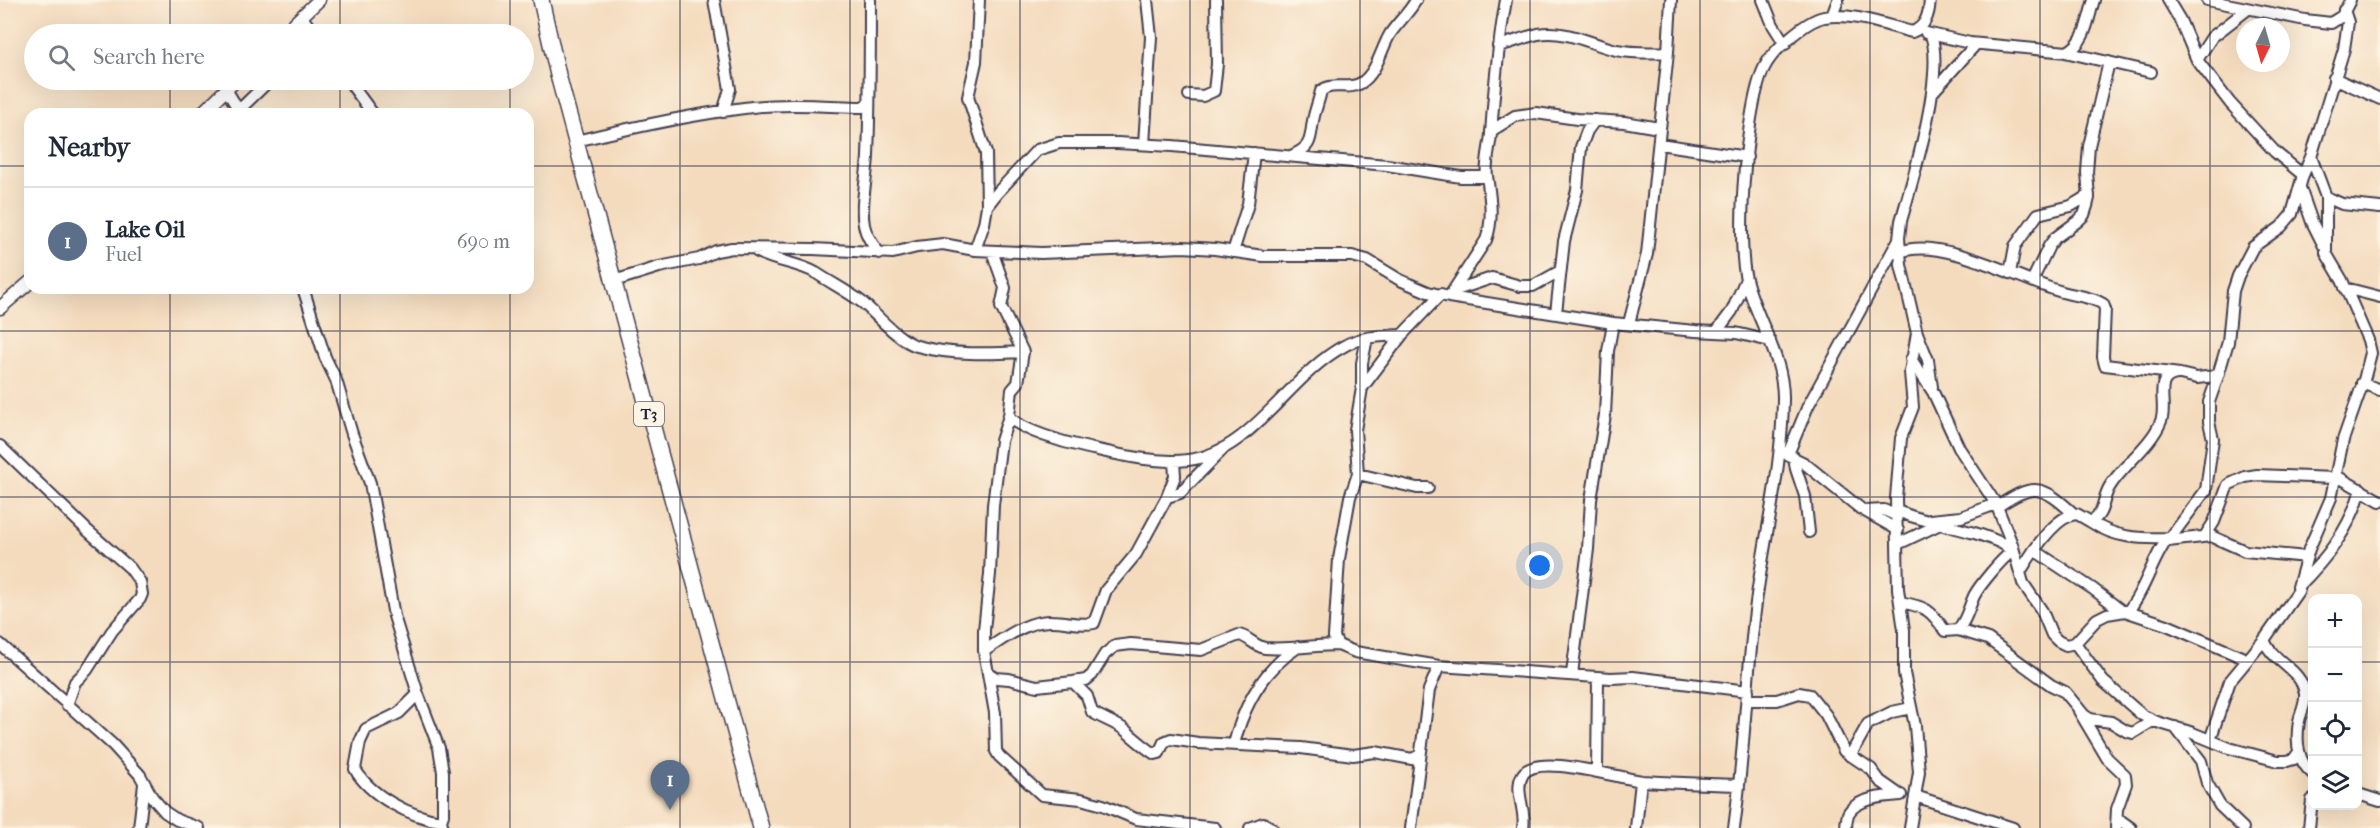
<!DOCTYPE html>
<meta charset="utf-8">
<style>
:root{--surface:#fff;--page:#f2f2f3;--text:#1f2937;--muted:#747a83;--line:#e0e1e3;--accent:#0f766e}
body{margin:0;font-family:"IM FELL French Canon",serif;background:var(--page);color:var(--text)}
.controls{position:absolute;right:18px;bottom:18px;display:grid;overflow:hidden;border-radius:12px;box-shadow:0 6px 24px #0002}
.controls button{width:54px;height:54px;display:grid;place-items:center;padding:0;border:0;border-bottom:2px solid var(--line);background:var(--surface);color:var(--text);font:30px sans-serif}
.compass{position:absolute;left:2236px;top:18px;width:54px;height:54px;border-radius:50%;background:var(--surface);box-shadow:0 6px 24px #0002;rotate:185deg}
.you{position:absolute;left:1540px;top:566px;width:21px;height:21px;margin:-15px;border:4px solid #fff;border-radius:50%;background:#1a73e8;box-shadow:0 0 0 9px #1a73e833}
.badge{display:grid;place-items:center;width:39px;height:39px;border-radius:50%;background:var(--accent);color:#fff;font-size:20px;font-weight:700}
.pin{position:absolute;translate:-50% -50px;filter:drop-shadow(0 2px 3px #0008)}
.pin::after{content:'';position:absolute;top:32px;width:21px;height:18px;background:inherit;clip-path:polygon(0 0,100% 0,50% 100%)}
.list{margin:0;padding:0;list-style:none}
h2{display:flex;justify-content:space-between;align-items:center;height:78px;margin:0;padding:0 24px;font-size:26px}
h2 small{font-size:20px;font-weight:400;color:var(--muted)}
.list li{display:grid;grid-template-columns:39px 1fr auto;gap:18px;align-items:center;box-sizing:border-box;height:108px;padding:0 24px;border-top:2px solid var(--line)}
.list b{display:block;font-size:22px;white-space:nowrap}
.list p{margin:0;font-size:20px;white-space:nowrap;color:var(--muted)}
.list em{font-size:20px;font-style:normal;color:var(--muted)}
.icon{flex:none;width:33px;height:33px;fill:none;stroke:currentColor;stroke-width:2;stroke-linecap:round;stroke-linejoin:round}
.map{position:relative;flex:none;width:2380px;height:828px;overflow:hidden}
.search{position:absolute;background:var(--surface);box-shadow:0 6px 24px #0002;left:24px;top:24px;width:510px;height:66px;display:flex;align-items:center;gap:15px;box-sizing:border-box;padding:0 21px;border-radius:33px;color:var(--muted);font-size:22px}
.panel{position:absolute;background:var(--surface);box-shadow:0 6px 24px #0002;left:24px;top:108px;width:510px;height:186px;border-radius:18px}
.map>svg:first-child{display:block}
</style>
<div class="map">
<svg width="2380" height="828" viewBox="0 0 2380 828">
<rect width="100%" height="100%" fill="#fcf5e5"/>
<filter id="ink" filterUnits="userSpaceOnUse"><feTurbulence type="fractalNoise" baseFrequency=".0167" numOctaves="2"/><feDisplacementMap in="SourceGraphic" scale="12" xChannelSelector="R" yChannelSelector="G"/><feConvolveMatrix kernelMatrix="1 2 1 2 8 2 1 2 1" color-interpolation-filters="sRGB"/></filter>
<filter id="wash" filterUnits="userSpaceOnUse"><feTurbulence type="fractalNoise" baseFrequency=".008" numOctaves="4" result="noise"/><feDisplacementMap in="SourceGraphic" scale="24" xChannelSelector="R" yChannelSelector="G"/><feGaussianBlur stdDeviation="1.35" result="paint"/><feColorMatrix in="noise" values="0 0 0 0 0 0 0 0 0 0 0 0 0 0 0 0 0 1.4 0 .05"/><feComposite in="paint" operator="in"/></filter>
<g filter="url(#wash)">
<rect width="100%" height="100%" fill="#f4dbbe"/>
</g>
<g filter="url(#ink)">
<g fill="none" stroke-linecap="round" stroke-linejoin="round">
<g stroke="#423e4f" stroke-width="14">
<path id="minor" d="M714 0 730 89 723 112
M870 0C870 52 870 104 868 156 867 178 860 204 864 225 866 236 873 245 879 253
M979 0 976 62 968 97 986 153 987 205
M1763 0 1773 25 1785 44
M2168 0 2180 20 2197 60 2230 103 2275 152 2303 175
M2207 0 2305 20 2331 23 2342 16 2350 0
M1832 16 1838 0
M302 17 314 34
M1926 33 1970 43 2067 52C2086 43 2088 18 2094 0
M1498 46C1511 43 1525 37 1538 34 1566 29 1591 44 1616 50 1633 53 1651 53 1668 52
M2065 52 2151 72
M2197 60 2212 37 2248 9
M2334 78 2380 99
M348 80 373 114
M226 89 241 114
M1932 93 1976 44
M1189 95 1203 96 1214 91 1217 64 1216 0
M240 109 270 80
M1491 131 1515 116 1536 113 1577 119 1624 122 1659 128
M576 141C634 127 693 114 752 107 788 103 825 106 862 107L868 104
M1144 144 1151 37 1147 0
M1659 144 1747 157
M1291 156C1315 146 1309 137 1314 116 1316 108 1319 100 1321 91 1333 81 1348 91 1361 83 1377 73 1381 49 1390 34 1398 22 1409 13 1416 0
M2300 188 2312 222 2324 246
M2326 197 2342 204 2380 208
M975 250 984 224 987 206 998 192 1037 150 1059 143H1117L1172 146 1387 165 1461 177H1487
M756 251C775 262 797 262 816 273 831 283 849 292 863 303 877 315 899 341 917 346 951 355 988 354 1023 352
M992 251 1005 288 1001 307 1023 352 1018 383 1012 390 1009 416C1019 430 1066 443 1084 447 1116 454 1154 464 1188 460 1252 453 1289 375 1344 346 1361 336 1382 336 1402 335
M1233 252 1248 204 1254 153
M1900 252C1940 236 2019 279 2059 291 2074 296 2090 296 2103 304L2105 309 2103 357 2105 365 2180 374 2197 378 2215 376 2219 372 2228 342 2233 291 2238 276 2253 247 2281 227 2292 214 2303 175 2311 157
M2010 273 2015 246 2038 214 2071 206 2089 195
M614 281 659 267 699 259 716 251 732 248 813 249 893 253 917 247 943 244 975 250 1041 253 1183 247 1215 249 1263 256H1352L1367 260 1400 280 1428 292 1449 297 1613 323 1695 331 1736 333 1770 341
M2032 281 2049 246 2055 238 2078 221 2084 215 2087 206 2089 198 2087 172 2089 146 2109 62
M303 288 325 357 336 380 352 434 370 483 394 616 418 694 439 748 443 772V815L441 821 443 828
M2345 288 2380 297
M1453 291 1492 278 1520 286H1533L1560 271
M1441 294 1402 335 1362 388 1355 430 1358 474 1350 497 1339 559 1334 637 1338 645 1355 652 1439 666 1611 678 1633 677 1748 691
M1449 297 1486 240C1494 219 1490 197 1487 176 1485 163 1490 147 1491 134 1494 89 1498 45 1506 0
M1556 313 1564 241 1577 190 1581 147 1587 131 1595 120
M1629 323 1647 254 1668 52 1671 0
M1717 331 1732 311 1746 279
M1917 333 1928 360 1932 387
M1911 359 1933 392 1959 448 1996 504 2012 544 2023 583 2042 611 2052 635 2058 641 2066 645 2075 643 2097 619 2107 614 2125 611 2167 625 2246 659
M2362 383 2380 390
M1362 388V363L1367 338
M1009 416 1001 441 993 505 990 574 984 630V651L995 713 996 751 999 756 1042 795 1081 799 1103 805 1136 819 1215 828
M0 446 88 531 130 568 140 582 142 594 140 599 112 631 87 670 75 682 67 705
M1782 452 1804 463 1861 509 1898 530
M1788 454 1808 406 1898 241
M1794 457 1796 469 1805 496 1809 532
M1358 474 1417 488H1428
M2335 475 2380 501
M1167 497 1180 493 1222 450
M1997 507C2034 482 2042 485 2074 514
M1865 511 1884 510 1897 516
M1897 511C1931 525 1971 528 2003 544 2007 546 2010 550 2014 552
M1930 520 1961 517 1996 504
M2091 522C2115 538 2139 539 2168 538V541L2211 536 2245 551 2306 557
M2205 536 2214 522 2228 485 2245 477 2257 475 2334 478
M2168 541 2206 490 2213 439 2209 422V402L2219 373
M1898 544 1938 525
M2034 550 2093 589 2122 611
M2020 572C2031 554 2055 515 2077 514L2091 522C2105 514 2102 498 2110 486 2124 464 2151 446 2161 421 2168 405 2152 377 2177 374
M2298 587 2309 549 2331 498 2343 440 2364 380 2371 353 2368 340 2342 280 2326 253V197L2311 157 2344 49 2348 22 2344 10
M1900 602C1926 607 1930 609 1945 631L1958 630 1988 639 2051 685 2065 692 2084 715 2090 719 2111 722 2126 731 2133 733 2151 722H2157L2190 732 2229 748 2278 761H2287L2294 759 2299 752
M2128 611C2146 589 2151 561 2168 538
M1958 630C1968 617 1968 609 1974 596 1979 586 2003 557 2012 552
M2264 640C2273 663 2302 669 2305 694 2306 704 2301 712 2299 721 2296 740 2297 761 2312 773
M2075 643 2103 681 2142 715 2157 722
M0 644 113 745 140 775 152 797 165 812 177 820 199 828
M984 651C1005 638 1027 620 1052 621 1066 621 1080 626 1094 623L1106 590 1136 554 1167 497 1175 476 1174 461
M988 673 996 678 1009 679 1037 686 1073 682 1086 680 1092 675 1105 654 1115 646 1131 644 1201 650 1239 635C1249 637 1254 646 1265 648 1289 650 1314 645 1338 645
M1572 674 1588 549 1591 500 1605 415 1608 351 1613 323
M1073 682 1087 696 1092 712C1101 718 1118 724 1125 730 1135 739 1144 747 1155 754L1159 753 1164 742 1171 739 1198 743 1301 748 1353 755 1375 752 1412 759 1420 755
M418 694 399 713 366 729 360 742 355 769C370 796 411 817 441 821
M1747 700H1777L1799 693 1810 695 1826 715 1844 751 1871 769 1880 781 1900 795
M2079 711 2107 758 2125 775 2126 784 2117 809 2116 828
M2175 727 2201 761 2207 783 2220 806 2243 828
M2210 740 2230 681 2264 640 2299 590 2298 587C2326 559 2351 528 2361 489
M1234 744C1244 704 1263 670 1298 647
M1850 756 1868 724 1892 712 1911 708
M1597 772 1598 677
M2358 794 2380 801
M1915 796 2013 828
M2117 818 2131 828
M139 828 144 784
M1250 828 1263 823 1272 828
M1411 828 1429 690 1439 666
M1523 828C1527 811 1513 790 1523 774 1538 752 1620 779 1643 781 1675 783 1707 784 1739 785
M1636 828 1641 781
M1734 828C1744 756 1746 683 1755 611 1763 541 1782 472 1783 400 1784 356 1756 320 1746 279 1736 239 1746 106 1764 68 1772 51 1805 21 1824 17 1852 12 1885 25 1912 32 1926 27 1929 14 1930 0
M1846 828C1846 824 1847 818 1848 814 1856 798 1886 796 1901 795
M1910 828 1919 772 1915 726 1904 673V630L1898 589 1896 498 1901 438 1913 407 1910 372 1917 333 1901 265 1899 238 1901 221C1913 179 1945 75 1931 35
M2309 828 2312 800"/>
</g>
<g stroke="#423e4f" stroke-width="15">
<path id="major" d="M283 34 319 0
M201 114 236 80
M0 308 30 282"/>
</g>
<g stroke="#423e4f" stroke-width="18">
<path id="highway" d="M541 0 558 75 761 828"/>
</g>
<use href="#minor" stroke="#fff" stroke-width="10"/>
<use href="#major" stroke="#fff" stroke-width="12"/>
<use href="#highway" stroke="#fff" stroke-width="15"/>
</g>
</g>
<path fill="none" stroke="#22223b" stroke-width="1.5" stroke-opacity="0.55" d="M170 0V34M340 0V34M510 0V34M680 0V828M850 0V828M1020 0V828M1190 0V828M1360 0V828M1530 0V828M1700 0V828M1870 0V828M2040 0V828M2210 0V828M170 80V114M340 80V114M510 80V114M0 166H30M528 166H2380M170 288V828M340 288V828M510 288V828M0 331H2380M0 497H2380M0 662H2312M2358 662H2380"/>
<g text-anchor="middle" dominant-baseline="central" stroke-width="4.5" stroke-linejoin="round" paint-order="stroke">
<rect fill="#fcf5e5" stroke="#63616e" stroke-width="1.5" x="634" y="402" width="30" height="24" rx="4.5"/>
<g font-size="15" font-weight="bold" fill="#22223b">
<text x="649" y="414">T3</text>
</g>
</g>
</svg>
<div class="controls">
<button>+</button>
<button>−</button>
<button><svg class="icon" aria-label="locate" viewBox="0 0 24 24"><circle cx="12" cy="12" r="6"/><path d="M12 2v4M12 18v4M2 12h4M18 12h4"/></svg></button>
<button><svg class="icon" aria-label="layers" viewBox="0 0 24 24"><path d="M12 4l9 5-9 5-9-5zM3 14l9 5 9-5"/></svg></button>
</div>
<svg class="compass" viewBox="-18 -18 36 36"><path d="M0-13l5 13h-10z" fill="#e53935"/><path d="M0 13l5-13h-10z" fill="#747a83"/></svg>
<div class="you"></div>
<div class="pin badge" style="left:670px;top:810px;background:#5c6f8a">1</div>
<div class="search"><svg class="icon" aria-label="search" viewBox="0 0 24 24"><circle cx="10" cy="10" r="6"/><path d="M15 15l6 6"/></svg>Search here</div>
<section class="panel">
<h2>Nearby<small></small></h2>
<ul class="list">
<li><span class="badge" style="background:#5c6f8a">1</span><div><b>Lake Oil</b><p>Fuel</p></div><em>690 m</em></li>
</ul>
</section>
</div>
